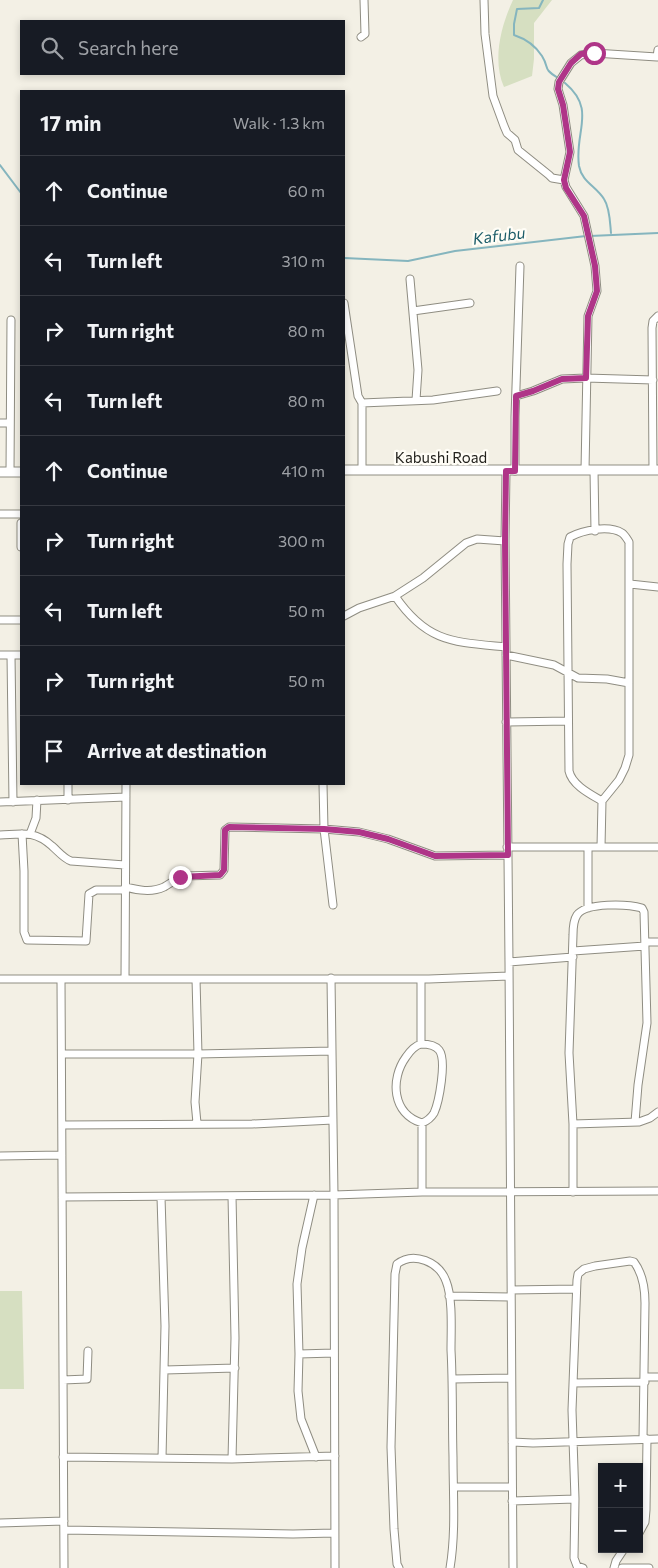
<!DOCTYPE html>
<meta charset="utf-8">
<style>
:root{--surface:#171b24;--page:#20242c;--text:#f1f3f6;--muted:#9ea1a6;--line:#363941}
body{margin:0;font-family:Commissioner,sans-serif;background:var(--page);color:var(--text)}
.controls{position:absolute;right:15px;bottom:15px;display:grid;overflow:hidden;border-radius:0px;box-shadow:0 2px 8px #0003}
.controls button{width:45px;height:45px;display:grid;place-items:center;padding:0;border:0;border-bottom:1px solid var(--line);background:var(--surface);color:var(--text);font:25px sans-serif}
.stop{position:absolute;width:15px;height:15px;margin:-11px;border:4px solid #af3588;border-radius:50%;background:#fff}
.stop.end{background:#af3588;border-color:#fff;box-shadow:0 1px 5px #0008}
.list{margin:0;padding:0;list-style:none}
h2{display:flex;justify-content:space-between;align-items:center;height:65px;margin:0;padding:0 20px;font-size:21px}
h2 small{font-size:16px;font-weight:400;color:var(--muted)}
.list li{display:grid;grid-template-columns:32px 1fr auto;gap:15px;align-items:center;box-sizing:border-box;height:70px;padding:0 20px;border-top:1px solid var(--line)}
.list b{display:block;font-size:19px;white-space:nowrap}
.list em{font-size:16px;font-style:normal;color:var(--muted)}
.icon{flex:none;width:28px;height:28px;fill:none;stroke:currentColor;stroke-width:2;stroke-linecap:round;stroke-linejoin:round}
.map{position:relative;flex:none;width:658px;height:1568px;overflow:hidden}
.search{position:absolute;background:var(--surface);box-shadow:0 2px 8px #0003;left:20px;top:20px;width:325px;height:55px;display:flex;align-items:center;gap:12px;box-sizing:border-box;padding:0 18px;border-radius:0px;color:var(--muted);font-size:19px}
.panel{position:absolute;background:var(--surface);box-shadow:0 2px 8px #0003;left:20px;top:90px;width:325px;height:695px;border-radius:0px}
.map>svg:first-child{display:block}
</style>
<div class="map">
<svg width="658" height="1568" viewBox="0 0 658 1568">
<rect width="100%" height="100%" fill="#f3f0e5"/>
<path fill="#d6dfc1" d="M513 0H552L534 23V59L532 76 504 87C492 60 501 26 513 0Z
M0 1291H22L24 1389H0Z"/>
<g fill="none" stroke-linecap="round" stroke-linejoin="round">
<path stroke="#85b5be" stroke-width="2" d="M543 0 539 8 517 9 514 24V35C526 39 535 45 542 56 550 69 542 68 558 78
M565 83C597 110 574 131 579 166 582 182 596 186 604 199 610 208 610 223 611 233
M0 165 21 193
M590 236 658 233
M344 258 408 261 455 251 586 236"/>
<g stroke="#8f8d82" stroke-width="9">
<path id="minor" d="M484 0 485 34 493 96 504 126 507 133 515 140 518 150 549 175 552 178 564 180
M361 37 365 34 364 0
M410 279 418 370 416 400
M344 303 358 396 362 403V470
M413 311 470 303
M516 396 533 391 562 379 586 378 653 380
M362 403 433 400 497 391
M0 423H9
M585 470 588 316 597 291 595 266 584 216 566 187 564 180 570 152 563 105 558 89 559 82 571 63 581 55 594 53 657 57 658 50
M594 470 595 531
M653 470 652 328 653 321 658 316
M506 471 505 541 509 962 513 1568
M515 471V417L520 266
M10 472 11 320
M0 514H21
M21 523V547
M630 584 658 587
M395 596C427 643 454 642 506 647
M344 616 359 608 395 596 423 578 466 543 477 539 505 541
M0 620H21
M0 655H21
M11 655 13 802
M506 655 554 665 578 678 607 679 629 683
M506 722 568 721
M68 784V800
M323 784 324 829 333 905
M0 802 126 797
M22 834 24 871V932L27 940 86 941 89 894 96 890H125
M30 834 36 818 37 800
M0 835C22 834 34 830 52 846 58 851 63 858 71 861L125 865
M507 847H658
M601 847 602 801 619 780 625 768 629 755V542C627 539 625 535 622 533 609 525 583 530 570 537L568 544 567 564 569 771C572 785 590 794 602 801
M125 887C138 890 151 893 164 887 171 883 177 878 185 876L220 875 224 870 225 830 229 827 324 829 359 832 388 839 435 856 508 855
M588 908V847
M645 942H658
M573 951 645 946
M509 962 573 957
M331 978 334 1195 335 1568
M0 979H429L509 976
M61 979 64 1568
M125 979 126 784
M196 979 198 1054 195 1102 197 1123
M421 1044C427 1044 435 1045 439 1050 447 1060 439 1102 434 1113 431 1118 427 1121 422 1123 392 1114 390 1079 406 1057 410 1051 414 1046 421 1044Z
M421 1044V979
M62 1054H198L332 1051
M573 1124 639 1122 650 1118 658 1112
M62 1125 252 1124 333 1120
M0 1156 62 1155
M422 1192V1123
M573 1192V1124L569 1053 573 935C573 929 573 921 577 915 586 902 628 904 642 908L644 912 647 1023 638 1085 635 1122
M314 1195 302 1248 297 1284 299 1354 334 1353
M62 1197 334 1195 422 1192 658 1191
M161 1197 165 1326 162 1458
M511 1290 576 1289
M449 1296 511 1297
M299 1354 298 1391 301 1419 316 1457
M165 1370 235 1368
M645 1377H658
M453 1379 511 1378
M63 1380 87 1379 88 1351
M573 1383 645 1382
M512 1442 533 1443 658 1439
M63 1457 232 1459 335 1456
M232 1459 235 1338 232 1196
M454 1487H512
M512 1501 575 1499
M0 1523 64 1521
M64 1530 293 1534 334 1533
M639 1533 645 1522 646 1510 647 1439
M399 1568 397 1564 394 1529 391 1447 395 1274 397 1264C414 1251 439 1262 446 1281 453 1298 451 1331 451 1350 453 1386 452 1421 453 1457 453 1494 456 1532 450 1568
M583 1568 577 1566 574 1558 575 1499 572 1410 577 1280 578 1274 584 1269 595 1266 630 1261 634 1262C643 1274 645 1289 645 1303L643 1439
M614 1568 616 1561 624 1549
M622 1568H649"/>
</g>
<g stroke="#8f8d82" stroke-width="11">
<path id="secondary" d="M344 470H658
M0 472H21"/>
</g>
<use href="#minor" stroke="#fff" stroke-width="7"/>
<use href="#secondary" stroke="#fff" stroke-width="9"/>
</g>
<g fill="none" stroke-linecap="round" stroke-linejoin="round">
<path stroke="#af3588" stroke-width="6" d="M180 877 220 875 224 870 225 830 229 827 324 829 359 832 388 839 435 856 508 855 505 541 506 471H515L516 396 533 391 562 379 586 378 588 316 597 291 595 266 584 216 566 188 564 180 570 152 563 105 558 89 559 82 571 63 581 54 594 53"/>
</g>
<g text-anchor="middle" dominant-baseline="central" stroke-width="4.5" stroke-linejoin="round" paint-order="stroke">
<g font-size="15" fill="#23221d" stroke="#fffdf6">
<text x="441" y="457">Kabushi Road</text>
</g>
<g font-size="16" font-style="italic" fill="#1d5d69" stroke="#fffdf6">
<text transform="translate(499 235) rotate(-7)">Kafubu</text>
</g>
</g>
</svg>
<div class="controls">
<button>+</button>
<button>−</button>
</div>
<div class="stop" style="left:594px;top:53px"></div>
<div class="stop end" style="left:180px;top:877px"></div>
<div class="search"><svg class="icon" aria-label="search" viewBox="0 0 24 24"><circle cx="10" cy="10" r="6"/><path d="M15 15l6 6"/></svg>Search here</div>
<section class="panel">
<h2>17 min<small>Walk · 1.3 km</small></h2>
<ul class="list">
<li><svg class="icon" aria-label="ahead" viewBox="0 0 24 24"><path d="M12 20V5M6 11l6-6 6 6"/></svg><div><b>Continue</b></div><em>60 m</em></li>
<li><svg class="icon" aria-label="left" viewBox="0 0 24 24"><path d="M17 20v-9H6M10 6l-5 5 5 5"/></svg><div><b>Turn left</b></div><em>310 m</em></li>
<li><svg class="icon" aria-label="right" viewBox="0 0 24 24"><path d="M7 20v-9h11M14 6l5 5-5 5"/></svg><div><b>Turn right</b></div><em>80 m</em></li>
<li><svg class="icon" aria-label="left" viewBox="0 0 24 24"><path d="M17 20v-9H6M10 6l-5 5 5 5"/></svg><div><b>Turn left</b></div><em>80 m</em></li>
<li><svg class="icon" aria-label="ahead" viewBox="0 0 24 24"><path d="M12 20V5M6 11l6-6 6 6"/></svg><div><b>Continue</b></div><em>410 m</em></li>
<li><svg class="icon" aria-label="right" viewBox="0 0 24 24"><path d="M7 20v-9h11M14 6l5 5-5 5"/></svg><div><b>Turn right</b></div><em>300 m</em></li>
<li><svg class="icon" aria-label="left" viewBox="0 0 24 24"><path d="M17 20v-9H6M10 6l-5 5 5 5"/></svg><div><b>Turn left</b></div><em>50 m</em></li>
<li><svg class="icon" aria-label="right" viewBox="0 0 24 24"><path d="M7 20v-9h11M14 6l5 5-5 5"/></svg><div><b>Turn right</b></div><em>50 m</em></li>
<li><svg class="icon" aria-label="arrive" viewBox="0 0 24 24"><path d="M6 21V4h12l-3 4 3 4H6"/></svg><div><b>Arrive at destination</b></div></li>
</ul>
</section>
</div>
